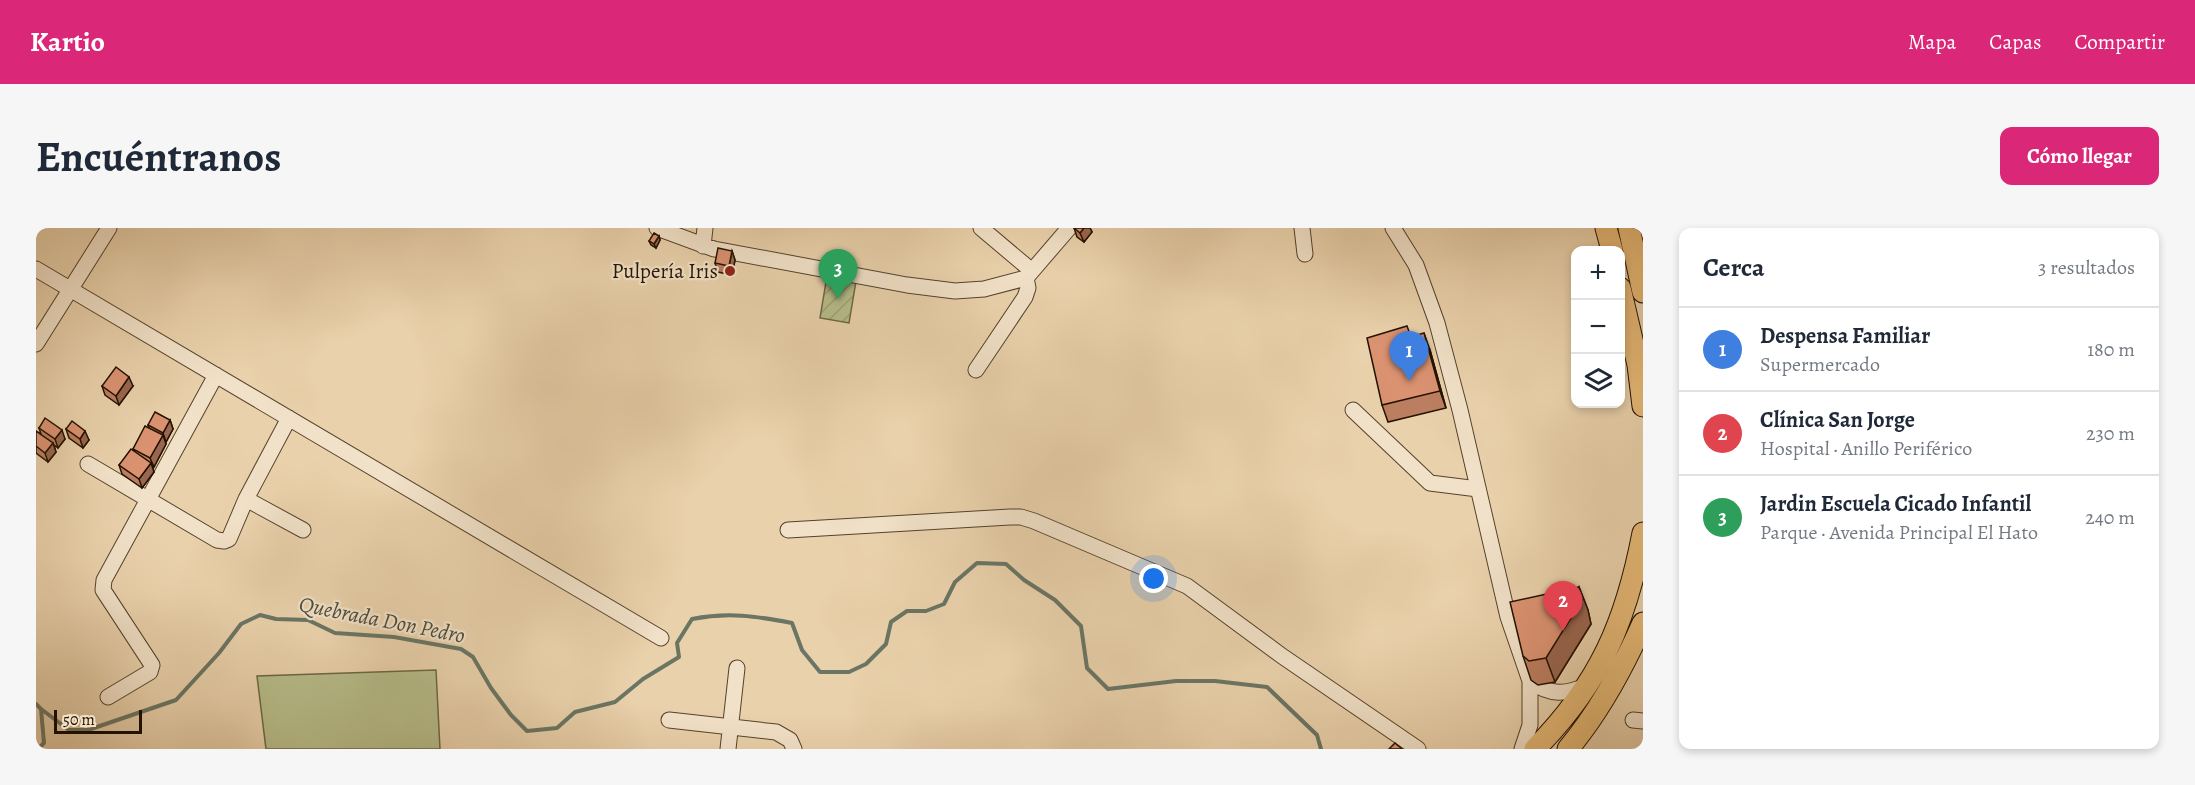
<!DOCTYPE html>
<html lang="es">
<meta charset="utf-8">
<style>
:root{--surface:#fff;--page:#f6f6f7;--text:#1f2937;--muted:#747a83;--line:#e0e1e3;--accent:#db2777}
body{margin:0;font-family:Alegreya,serif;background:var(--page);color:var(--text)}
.controls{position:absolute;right:18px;top:18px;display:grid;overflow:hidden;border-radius:12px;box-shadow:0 3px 9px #0003}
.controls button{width:54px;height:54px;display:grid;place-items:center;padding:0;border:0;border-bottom:2px solid var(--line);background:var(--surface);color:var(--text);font:30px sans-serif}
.scale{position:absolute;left:18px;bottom:15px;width:88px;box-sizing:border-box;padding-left:6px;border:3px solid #241201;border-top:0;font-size:16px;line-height:21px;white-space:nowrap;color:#241201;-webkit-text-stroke:4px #f1e1c8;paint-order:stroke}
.you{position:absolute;left:1118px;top:351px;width:21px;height:21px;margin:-15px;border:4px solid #fff;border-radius:50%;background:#1a73e8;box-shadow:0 0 0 9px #1a73e833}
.badge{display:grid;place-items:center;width:39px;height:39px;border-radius:50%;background:var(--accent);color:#fff;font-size:20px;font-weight:700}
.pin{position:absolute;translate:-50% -50px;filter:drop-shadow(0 2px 3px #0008)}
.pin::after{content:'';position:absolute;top:32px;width:21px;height:18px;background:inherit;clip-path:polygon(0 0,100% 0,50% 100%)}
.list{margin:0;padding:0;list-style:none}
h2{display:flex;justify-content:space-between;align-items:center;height:78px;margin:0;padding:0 24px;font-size:26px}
h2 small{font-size:20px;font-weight:400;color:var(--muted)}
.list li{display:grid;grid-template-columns:39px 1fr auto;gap:18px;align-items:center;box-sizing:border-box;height:84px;padding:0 24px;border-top:2px solid var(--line)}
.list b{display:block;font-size:22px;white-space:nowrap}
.list p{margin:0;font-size:20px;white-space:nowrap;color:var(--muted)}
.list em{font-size:20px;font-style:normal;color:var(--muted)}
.icon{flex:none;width:33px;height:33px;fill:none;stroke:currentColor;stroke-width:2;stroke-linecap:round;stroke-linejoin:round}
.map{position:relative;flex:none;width:1607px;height:521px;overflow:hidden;border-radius:12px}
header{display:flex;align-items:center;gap:36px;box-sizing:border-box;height:84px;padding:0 30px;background:var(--accent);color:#fff}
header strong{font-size:28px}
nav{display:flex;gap:33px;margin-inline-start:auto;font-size:21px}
.intro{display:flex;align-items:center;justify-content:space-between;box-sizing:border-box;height:144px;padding:0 36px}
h1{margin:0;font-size:42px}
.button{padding:15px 27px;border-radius:12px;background:var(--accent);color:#fff;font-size:21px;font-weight:700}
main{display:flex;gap:36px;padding:0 36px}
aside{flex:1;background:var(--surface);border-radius:12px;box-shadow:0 3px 9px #0003}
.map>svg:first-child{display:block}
</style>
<header>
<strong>Kartio</strong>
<nav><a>Mapa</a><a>Capas</a><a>Compartir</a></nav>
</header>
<div class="intro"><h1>Encuéntranos</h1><a class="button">Cómo llegar</a></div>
<main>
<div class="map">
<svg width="1607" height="521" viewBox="0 0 1607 521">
<defs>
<pattern id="garden-furrows" width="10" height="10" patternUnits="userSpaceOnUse" patternTransform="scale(1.5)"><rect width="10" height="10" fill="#b6bc89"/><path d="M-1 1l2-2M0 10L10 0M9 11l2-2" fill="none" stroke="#9ca174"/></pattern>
</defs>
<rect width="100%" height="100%" fill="#e9d1ab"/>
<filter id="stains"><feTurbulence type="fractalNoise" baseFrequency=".00333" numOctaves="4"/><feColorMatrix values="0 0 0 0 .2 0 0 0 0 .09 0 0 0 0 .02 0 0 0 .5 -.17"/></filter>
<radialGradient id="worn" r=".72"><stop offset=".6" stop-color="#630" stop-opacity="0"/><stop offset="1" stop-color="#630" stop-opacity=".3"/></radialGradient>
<path fill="url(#garden-furrows)" stroke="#6d6745" stroke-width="1.5" d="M791 48 820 53 813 95 784 90Z"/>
<path fill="#b6bc89" stroke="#6d6745" stroke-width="1.5" d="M400 442 404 521H230L221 448Z"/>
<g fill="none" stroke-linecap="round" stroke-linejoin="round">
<path stroke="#6a7564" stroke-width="4" d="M0 476 5 481 8 515 2 521
M5 481 33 502H52L140 472 183 425 205 396 224 387 240 391 272 392 299 405 358 409 425 421 437 429 455 460 475 487 491 503 521 500 539 484 579 474 607 451 643 429 641 415 656 391C692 384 720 388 756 395L766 422 784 444H813L830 436 850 416 855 394 871 383H890L908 376 919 354 941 335 970 336 988 352 1019 372 1045 398 1051 440 1072 461 1140 453H1179L1231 459 1281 507 1285 521"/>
<g stroke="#55422c" stroke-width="17">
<path id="minor" d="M621 0 678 21 871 57 919 63 948 61 990 50 1033 0
M945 0 996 43
M1266 0 1269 26
M1357 0 1380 37 1401 95 1424 182 1472 389 1494 453V497L1486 521
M667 18 669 0
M0 41 625 410
M0 116 73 0
M940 142 989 69 992 60 990 50
M1317 182 1394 255 1442 261
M52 236 181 312 188 313 193 311 210 271 253 190
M210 271 267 302
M752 302 974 289H985L998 293 1151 358 1246 428 1382 521
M1494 453C1514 468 1531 467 1553 456
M72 469 114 444 116 437 67 362 68 352 180 147
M633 492 740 504 754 512 758 521
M1597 492 1607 493
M692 521 701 440"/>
</g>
<g stroke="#241201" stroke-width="23">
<path id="highway" d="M1570 0 1576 22
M1593 0 1607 64
M1584 60 1602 137 1607 178
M1499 521C1564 455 1590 394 1607 305
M1532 521C1564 483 1587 440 1607 395"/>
</g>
<use href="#minor" stroke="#f1e1c8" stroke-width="15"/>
<use href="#highway" stroke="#e4b876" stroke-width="21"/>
</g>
<path fill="#bb7e61" stroke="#241201" stroke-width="1.5" d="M1038 0H1054L1056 4 1048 14 1041 9Z
M623 8 624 12 620 20 615 17 613 13Z
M696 23 699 32 696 47 682 44 679 35Z
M1394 122 1410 180 1352 194 1346 177Z
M66 158H97L83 177 69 167Z
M134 192 137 201 130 214 129 213 130 216 118 239 116 238 118 244 106 260 86 246 83 237 97 223V221L113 200 112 197Z
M3 200 29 211 22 220 18 217 20 224 12 234 0 225V203L5 206Z
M30 201 53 212 47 220 33 210Z
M1543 359 1552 382 1555 396 1519 454 1502 457 1495 452 1487 428Z"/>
<path fill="#99664f" stroke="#241201" stroke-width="1.5" d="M1048 0H1054L1056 4 1048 14 1044 5Z
M623 8 624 12 620 20 618 16Z
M696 23 699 32 696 47 693 38Z
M1388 105 1394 122 1410 180 1404 163Z
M93 149 97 158 83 177 80 168Z
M134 192 137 201 130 214 127 205Z
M26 202 29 211 22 220 19 211Z
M49 203 53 212 47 220 44 211Z
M127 207 130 216 118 239 114 230Z
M17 215 20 224 12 234 9 225Z
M115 235 118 244 106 260 103 251Z
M1543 359 1552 382 1555 396 1519 454 1510 430Z"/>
<path fill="#da9271" stroke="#241201" stroke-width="1.5" d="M1038 0H1048L1044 5Z
M618 5 623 8 618 16 613 13Z
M682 20 696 23 693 38 679 35Z
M1371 98 1375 109 1388 105 1404 163 1346 177 1331 110Z
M80 139 93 149 80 168 66 158Z
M119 184 134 192 127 205 112 197Z
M9 190 26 202 19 211 3 200Z
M36 193 49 203 44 211 30 201Z
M109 198 127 207 114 230 97 221Z
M0 203 17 215 9 225 0 218Z
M95 221 115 235 103 251 83 237Z
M1543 359 1546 372 1510 430 1493 433 1487 428 1474 374Z
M1359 515 1366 521H1353Z"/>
<circle fill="#8f2418" stroke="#f1e1c8" stroke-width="2" cx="694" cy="43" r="6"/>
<g text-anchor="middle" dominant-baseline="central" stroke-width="4.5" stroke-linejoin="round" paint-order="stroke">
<g font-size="21" fill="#241201" stroke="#f1e1c8" text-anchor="end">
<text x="682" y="43">Pulpería Iris</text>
</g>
<g font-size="22" font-style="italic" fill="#4d4c3b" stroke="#f1e1c8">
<text transform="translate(346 392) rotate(11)">Quebrada Don Pedro</text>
</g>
</g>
<rect width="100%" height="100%" filter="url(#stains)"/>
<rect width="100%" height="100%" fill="url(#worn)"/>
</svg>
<div class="controls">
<button>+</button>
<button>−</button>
<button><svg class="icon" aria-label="layers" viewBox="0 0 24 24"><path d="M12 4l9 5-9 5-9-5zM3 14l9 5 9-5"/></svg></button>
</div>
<div class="scale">50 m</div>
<div class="you"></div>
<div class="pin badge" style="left:1373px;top:153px;background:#3f7fe0">1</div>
<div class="pin badge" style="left:1527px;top:403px;background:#e0444e">2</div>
<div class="pin badge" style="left:802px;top:71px;background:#2e9e5b">3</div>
</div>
<aside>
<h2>Cerca<small>3 resultados</small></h2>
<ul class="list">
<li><span class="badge" style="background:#3f7fe0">1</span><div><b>Despensa Familiar</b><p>Supermercado</p></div><em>180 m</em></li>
<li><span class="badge" style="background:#e0444e">2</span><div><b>Clínica San Jorge</b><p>Hospital · Anillo Periférico</p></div><em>230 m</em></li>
<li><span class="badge" style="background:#2e9e5b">3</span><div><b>Jardin Escuela Cicado Infantil</b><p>Parque · Avenida Principal El Hato</p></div><em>240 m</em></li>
</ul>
</aside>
</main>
